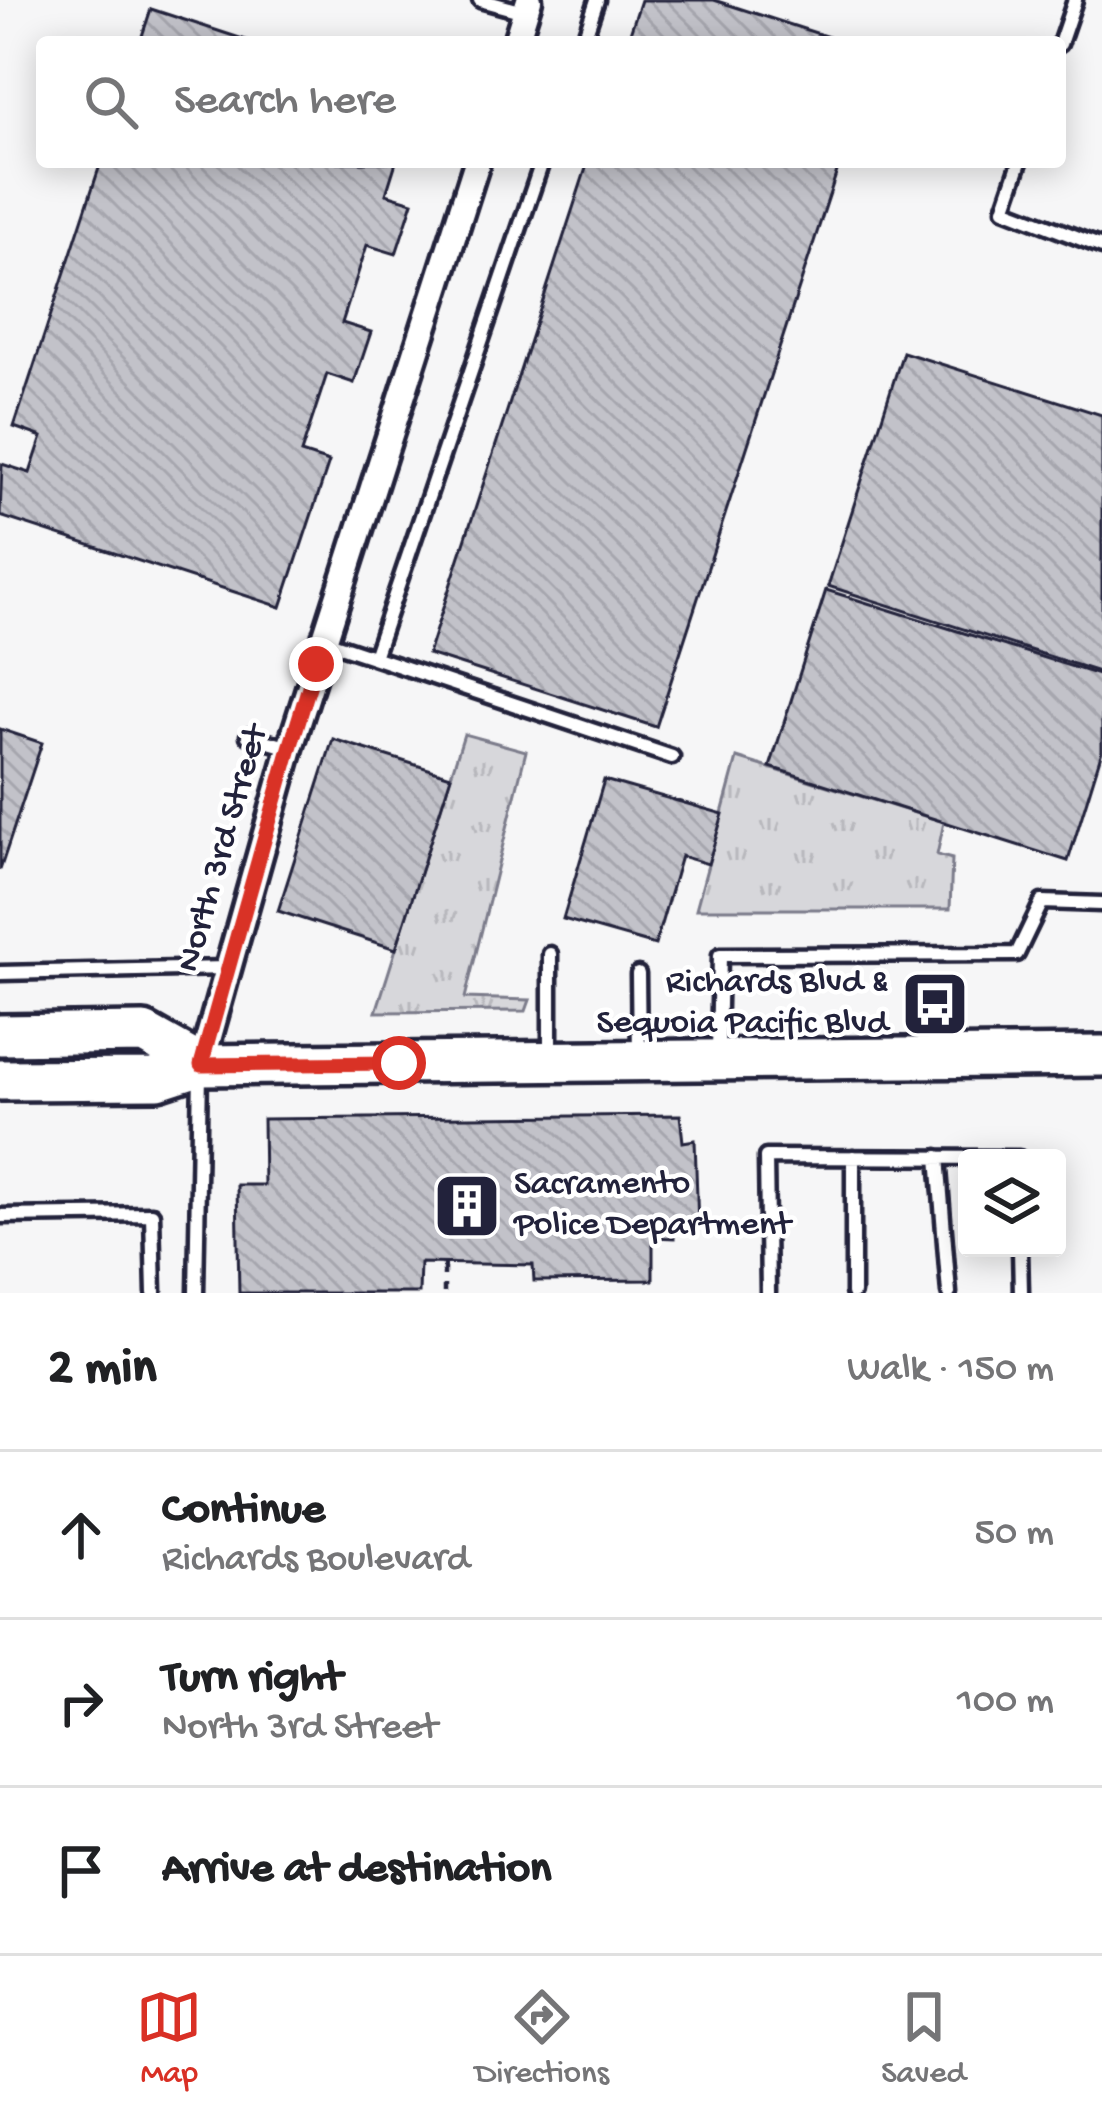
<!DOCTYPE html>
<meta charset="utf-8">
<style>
:root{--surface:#fff;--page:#f6f6f6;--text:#202124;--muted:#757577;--line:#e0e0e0;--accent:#d93025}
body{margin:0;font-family:"Gochi Hand",sans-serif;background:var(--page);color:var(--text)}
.controls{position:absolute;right:36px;bottom:36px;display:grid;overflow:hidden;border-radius:12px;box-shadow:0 6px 30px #0003}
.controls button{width:108px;height:108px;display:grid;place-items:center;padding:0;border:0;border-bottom:3px solid var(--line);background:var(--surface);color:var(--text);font:60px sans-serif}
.stop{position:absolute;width:36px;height:36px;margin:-27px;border:9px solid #d93025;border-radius:50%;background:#fff}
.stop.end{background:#d93025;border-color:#fff;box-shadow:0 3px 12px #0008}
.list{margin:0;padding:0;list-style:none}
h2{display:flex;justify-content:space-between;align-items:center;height:156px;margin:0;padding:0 48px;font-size:51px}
h2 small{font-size:39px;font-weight:400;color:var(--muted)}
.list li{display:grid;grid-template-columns:78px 1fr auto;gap:36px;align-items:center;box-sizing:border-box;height:168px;padding:0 48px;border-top:3px solid var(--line)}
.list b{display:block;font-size:45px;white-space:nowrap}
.list p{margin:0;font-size:39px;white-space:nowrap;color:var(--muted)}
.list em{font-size:39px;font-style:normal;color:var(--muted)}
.icon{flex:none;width:66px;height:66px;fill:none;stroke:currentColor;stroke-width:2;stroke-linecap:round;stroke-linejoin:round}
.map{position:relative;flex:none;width:1102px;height:1293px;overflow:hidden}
.search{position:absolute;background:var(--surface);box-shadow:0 6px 30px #0003;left:36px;right:36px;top:36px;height:132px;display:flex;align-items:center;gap:30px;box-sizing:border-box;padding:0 42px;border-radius:12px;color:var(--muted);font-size:45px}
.sheet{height:660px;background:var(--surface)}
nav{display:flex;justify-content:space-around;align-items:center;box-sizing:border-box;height:168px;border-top:3px solid var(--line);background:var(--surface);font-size:33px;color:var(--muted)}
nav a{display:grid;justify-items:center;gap:6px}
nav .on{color:var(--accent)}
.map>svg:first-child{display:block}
</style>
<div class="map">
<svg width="1102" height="1293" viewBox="0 0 1102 1293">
<defs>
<pattern id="grass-tufts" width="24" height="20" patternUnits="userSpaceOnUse" patternTransform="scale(3)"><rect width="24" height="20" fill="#d7d7db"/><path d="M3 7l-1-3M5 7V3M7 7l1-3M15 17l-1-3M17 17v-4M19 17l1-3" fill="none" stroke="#b8b8bd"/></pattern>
<pattern id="building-back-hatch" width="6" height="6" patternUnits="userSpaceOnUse" patternTransform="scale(3)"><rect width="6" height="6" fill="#c2c2c9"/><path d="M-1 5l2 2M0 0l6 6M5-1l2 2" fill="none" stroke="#a6a6ae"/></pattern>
</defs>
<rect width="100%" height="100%" fill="#f6f6f7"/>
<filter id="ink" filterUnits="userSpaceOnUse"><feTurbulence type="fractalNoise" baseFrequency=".00833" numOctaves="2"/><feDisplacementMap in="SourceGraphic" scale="24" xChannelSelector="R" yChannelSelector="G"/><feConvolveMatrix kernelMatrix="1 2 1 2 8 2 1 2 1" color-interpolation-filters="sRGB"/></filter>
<g filter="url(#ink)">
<path fill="url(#grass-tufts)" stroke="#7c7c8b" stroke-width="3" d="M464 734 526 751 465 998 530 1000 526 1011 376 1012Z
M737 758 944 822 937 855 952 859 950 909H696Z"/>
<path fill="url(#building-back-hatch)" stroke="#22223b" stroke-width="3" d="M641 0H714L844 42H627Z
M151 9 252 42H140Z
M101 162H396L386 194 413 202 396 254 367 245 342 323 371 332 354 383 327 374 301 453 329 462 281 607 0 516 2 464 30 473 42 437 14 427Z
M588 162H840L656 727 428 654Z
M903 352 1102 415V673L828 586Z
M826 590 1102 676V751L1068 861 770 767Z
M0 729 42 743 0 870Z
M333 739 451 776 396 949 278 911Z
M604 780 723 814 708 864 681 856 655 945 563 919Z
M680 1115 683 1142 695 1140 698 1226 674 1232V1238L653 1237V1280L534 1281 533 1265 420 1263 419 1293H239L237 1185H264L263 1119Z"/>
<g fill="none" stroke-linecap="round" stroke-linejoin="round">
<g stroke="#22223b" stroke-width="21">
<path id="service" d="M480 0 524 12
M583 42 597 0
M1060 44 1075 0
M1020 162 1004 209 1102 247
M325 641 672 757
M374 657 542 162
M248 736 290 748
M0 973 227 968
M638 974 639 1057
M718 1052 720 955 1017 954 1042 902 1102 904
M550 1054V954
M938 1157 949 1293
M0 1216 152 1214 154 1293
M1020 1248 1021 1293
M196 1293 200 1072
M768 1293 766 1157 1019 1158
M853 1293V1157"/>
</g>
<g stroke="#22223b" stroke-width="33">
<path id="minor" d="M516 42 529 0
M201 1065 290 748 477 162"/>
</g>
<g stroke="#22223b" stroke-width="48">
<path id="primary" d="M0 1035 144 1033 201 1065
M0 1080 158 1079 201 1065 1102 1056"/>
</g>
<path stroke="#22223b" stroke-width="4.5" stroke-dasharray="12 9" stroke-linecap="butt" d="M444 1264V1293"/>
<use href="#service" stroke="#fff" stroke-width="12"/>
<use href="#minor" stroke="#fff" stroke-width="24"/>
<use href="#primary" stroke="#fff" stroke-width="39"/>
</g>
</g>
<g fill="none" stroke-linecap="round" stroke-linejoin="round" filter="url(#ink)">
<path stroke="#d93025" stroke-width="15" d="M316 664 290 748 201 1065 399 1063"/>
</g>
<defs>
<g id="bus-square" transform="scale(3.45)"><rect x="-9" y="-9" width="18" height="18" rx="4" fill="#22223b" stroke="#fff"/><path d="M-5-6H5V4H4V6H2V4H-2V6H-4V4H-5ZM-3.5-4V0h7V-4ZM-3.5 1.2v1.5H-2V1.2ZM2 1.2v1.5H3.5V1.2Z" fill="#fff"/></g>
<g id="building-square" transform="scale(3.45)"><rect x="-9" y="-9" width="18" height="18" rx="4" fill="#22223b" stroke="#fff"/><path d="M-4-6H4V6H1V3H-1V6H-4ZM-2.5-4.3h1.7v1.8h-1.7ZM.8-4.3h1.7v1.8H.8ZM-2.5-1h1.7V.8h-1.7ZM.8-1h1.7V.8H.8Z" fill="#fff"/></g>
</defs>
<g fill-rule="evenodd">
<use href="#bus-square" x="935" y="1004"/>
<use href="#building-square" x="467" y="1206"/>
</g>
<g text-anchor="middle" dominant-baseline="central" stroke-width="9" stroke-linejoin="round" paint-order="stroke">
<g font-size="36" fill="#22223b" stroke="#fff">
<text transform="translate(224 849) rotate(-74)">North 3rd Street</text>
</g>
<g font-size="36" fill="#22223b" stroke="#fff" text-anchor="end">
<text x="888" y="983">Richards Blvd &amp;<tspan x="888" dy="41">Sequoia Pacific Blvd</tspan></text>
<text x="514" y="1185" text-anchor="start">Sacramento<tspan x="514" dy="41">Police Department</tspan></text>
</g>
</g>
</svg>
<div class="controls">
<button><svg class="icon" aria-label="layers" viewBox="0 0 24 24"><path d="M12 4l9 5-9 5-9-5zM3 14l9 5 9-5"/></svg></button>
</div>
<div class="stop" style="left:399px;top:1063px"></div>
<div class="stop end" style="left:316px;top:664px"></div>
<div class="search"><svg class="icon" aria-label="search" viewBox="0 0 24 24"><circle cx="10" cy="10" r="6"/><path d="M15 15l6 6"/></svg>Search here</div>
</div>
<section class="sheet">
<h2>2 min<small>Walk · 150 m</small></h2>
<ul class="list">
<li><svg class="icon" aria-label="ahead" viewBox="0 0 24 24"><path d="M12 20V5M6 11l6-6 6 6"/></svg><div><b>Continue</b><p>Richards Boulevard</p></div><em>50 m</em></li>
<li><svg class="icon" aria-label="right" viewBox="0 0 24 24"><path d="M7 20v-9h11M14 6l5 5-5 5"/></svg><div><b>Turn right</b><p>North 3rd Street</p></div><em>100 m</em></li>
<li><svg class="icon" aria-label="arrive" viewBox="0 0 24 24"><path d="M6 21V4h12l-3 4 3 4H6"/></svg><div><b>Arrive at destination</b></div></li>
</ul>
</section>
<nav>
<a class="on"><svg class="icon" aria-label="map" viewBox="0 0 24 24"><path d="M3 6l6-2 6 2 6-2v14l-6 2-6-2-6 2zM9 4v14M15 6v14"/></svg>Map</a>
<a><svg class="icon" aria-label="directions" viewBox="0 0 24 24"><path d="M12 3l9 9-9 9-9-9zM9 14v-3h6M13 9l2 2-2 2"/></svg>Directions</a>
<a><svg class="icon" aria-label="saved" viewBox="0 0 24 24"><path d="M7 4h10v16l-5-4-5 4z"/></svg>Saved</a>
</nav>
